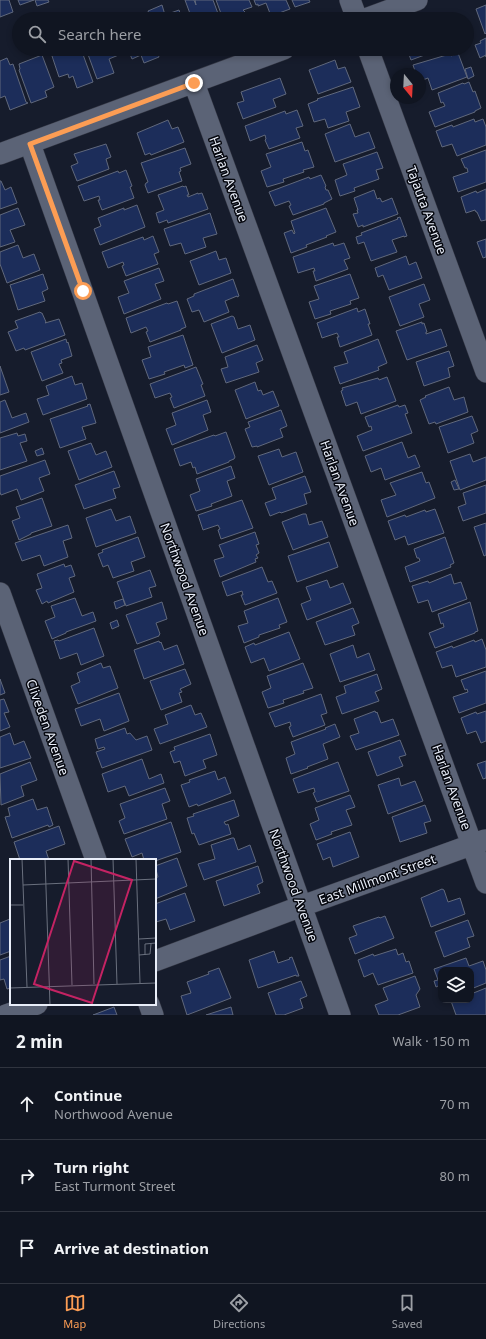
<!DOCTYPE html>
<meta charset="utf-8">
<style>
:root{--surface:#101521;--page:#191e2a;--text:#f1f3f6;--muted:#9c9fa5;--line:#30343f;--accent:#fc9d54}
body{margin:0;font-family:"Noto Sans",sans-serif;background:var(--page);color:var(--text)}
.controls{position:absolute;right:12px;bottom:12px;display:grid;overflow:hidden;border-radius:8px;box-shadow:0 2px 6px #0003}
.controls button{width:36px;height:36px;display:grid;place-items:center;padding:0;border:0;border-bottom:1px solid var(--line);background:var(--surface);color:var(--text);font:20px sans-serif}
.compass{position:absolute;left:390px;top:68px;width:36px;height:36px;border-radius:50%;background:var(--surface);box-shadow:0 2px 6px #0003;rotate:162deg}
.stop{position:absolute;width:12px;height:12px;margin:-9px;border:3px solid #fc9d54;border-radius:50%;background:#fff}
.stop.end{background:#fc9d54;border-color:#fff;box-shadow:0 1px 4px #0008}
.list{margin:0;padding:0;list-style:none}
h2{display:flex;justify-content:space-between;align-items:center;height:52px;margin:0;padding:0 16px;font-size:17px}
h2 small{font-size:13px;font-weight:400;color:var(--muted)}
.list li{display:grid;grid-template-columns:26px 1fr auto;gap:12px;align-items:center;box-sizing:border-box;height:72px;padding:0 16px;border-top:1px solid var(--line)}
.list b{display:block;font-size:15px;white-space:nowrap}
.list p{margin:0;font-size:13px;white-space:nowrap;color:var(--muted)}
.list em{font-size:13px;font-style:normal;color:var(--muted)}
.icon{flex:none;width:22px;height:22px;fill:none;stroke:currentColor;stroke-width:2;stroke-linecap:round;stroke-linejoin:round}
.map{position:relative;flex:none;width:486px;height:1015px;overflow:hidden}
.search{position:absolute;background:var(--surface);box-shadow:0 2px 6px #0003;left:12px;right:12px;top:12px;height:44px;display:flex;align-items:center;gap:10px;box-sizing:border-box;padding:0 14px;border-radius:22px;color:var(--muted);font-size:15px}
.sheet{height:268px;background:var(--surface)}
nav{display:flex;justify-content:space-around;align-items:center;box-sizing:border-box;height:56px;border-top:1px solid var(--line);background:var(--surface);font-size:11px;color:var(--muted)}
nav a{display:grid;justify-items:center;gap:2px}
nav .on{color:var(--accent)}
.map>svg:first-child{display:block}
</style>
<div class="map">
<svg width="486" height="1015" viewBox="0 0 486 1015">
<rect width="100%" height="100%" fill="#161c2c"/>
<path fill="#1c2d5a" stroke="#60687c" d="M0 0H9L13 12 0 17Z
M18 0H34L20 5Z
M35 0H48L49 2 37 6Z
M185 0H194L196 5 195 0H213L220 19H192Z
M216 0H249L252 7 243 10 245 12 240 14 242 19H223Z
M254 0H286L290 9 271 16 266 3 258 6V4L256 5Z
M292 0H309L310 2 295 7Z
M162 5 165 15 179 10 182 19H151L148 11Z
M486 5V33L485 34 476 9Z
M486 38V57V55L480 58 475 45 481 43 480 41Z
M72 49H81L93 82 77 88 73 76 69 78 68 74 59 77 52 56Z
M86 49H119L121 54 109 59 114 73 97 79Z
M128 49H156L159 57 144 63 141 55 132 59Z
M161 49H179L163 55Z
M407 49H441L411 60Z
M458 53 467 77 432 90 428 78 420 81V74H416L413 65 450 54 451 56Z
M42 55 54 87 45 91 47 97 31 103 19 70 20 69 19 64Z
M7 58 10 65 13 64 26 102 28 103 10 110 5 96 0 98V61Z
M335 60 338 69 345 67 351 82 318 94 309 70Z
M471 67 474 76 468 79 465 69Z
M280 78 286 94 273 99 276 107 243 119 237 103 244 101 241 92Z
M469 82 473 92 475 91 481 108 475 111V112L435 127 429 112 445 106 443 102 441 103 438 93 463 83 464 84Z
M353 87 360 107 346 112 349 121 328 128 325 119 314 122 308 104 318 100 317 99Z
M297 110 303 126 296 128 300 138 269 149 265 140 266 139 265 135 250 141 245 126 285 111 286 114Z
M474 119 475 122 483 119 486 127V145L457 156 452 144 442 147 436 131 452 125 453 127Z
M168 120 172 129 178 127 184 142 151 155 150 153 145 155 137 133Z
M350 124 355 137 369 132 375 148 335 162 325 134Z
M302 142 305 151 308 150 314 167 303 170 304 172 283 179 284 182 267 187 261 171 271 167 266 154Z
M106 144 111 157 106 159 109 169 77 181 71 166 78 163 74 154Z
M185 148 191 164 180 168 181 171 179 172 182 181 148 193 145 185 146 183 148 182 141 163Z
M486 150V182L458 192 453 177 468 172 467 168H465L461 159Z
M377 152 383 168 376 170 379 179 354 188 355 191 340 196 335 180 347 175 343 164Z
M126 170 132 186 130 187 134 198 102 210 98 200H100L99 196 84 201 78 186 118 171 119 173Z
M321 175 326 186 325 187 326 190H328L332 199 324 203V204L293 215 289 206 291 205 289 201 275 206 269 192 309 177 310 179Z
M0 181H1L5 190 11 187 17 203 0 209Z
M183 186 184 187 186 186 189 195H187L188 197 198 193V194L202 193 208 209 168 223 167 220 159 223 156 213 164 210 158 195Z
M486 189V220L481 221 477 212H476L475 210 466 213 461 197 476 191 477 193Z
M374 190 377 199 380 198 382 202 392 198 398 214 363 227V225L358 227 353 214 358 213 357 210H358L354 198Z
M137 205 145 227 100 245 94 229 101 226 98 218 124 208V210Z
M18 208 25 225 10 230 15 242 0 247V215Z
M326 208 336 232 326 236 327 237 306 245 307 247 291 253 284 233 292 230 294 234 295 233 291 221Z
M210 213 217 234 203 238 206 247 185 254 181 243 170 246 164 229Z
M400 217 407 236 404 237V236L392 240 397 252 371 261 364 242 358 244 356 237 362 235 361 233 398 219 397 218Z
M153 236 159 252 154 254 158 264 126 276 122 266 124 265 123 262 108 268 102 252 143 237 144 240Z
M486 239V257L483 258 477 242Z
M333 243 334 246 344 243 350 258 344 260 348 269 316 281 313 271H315L314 268 298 273 293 257Z
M18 245 23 258 34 254 40 270 7 283 0 264V252Z
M216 251 219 260 226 258 231 273 199 285 190 261Z
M406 256 409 265 416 262 422 278 389 290 383 275 378 277 375 268Z
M159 268 164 281 155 284 161 299 124 314 118 297 129 293 124 281Z
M43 274 48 289 42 292 45 301 18 310 10 285Z
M350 274 359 298 350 301 351 304 330 311 331 314 315 319 309 302 319 299 314 286Z
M233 279 239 296 237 297V296L225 301 229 312 204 322 199 310 192 312 187 299 194 296V294Z
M424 284 430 300 419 304 424 317 400 326 389 297Z
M177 301 186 327 181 329V330L150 342 146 332 148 331 146 327 131 333 126 318 167 303 168 304Z
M357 308 358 312 365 309 370 324H368L372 335 340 347 337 337H339L337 333 322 338 317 323Z
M40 312 41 313H42L46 322 45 323 59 319 65 335 25 350 24 348 16 351 8 332 18 328 15 321Z
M232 316 234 317 238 329 250 325 255 340 222 353 211 324Z
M422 322V324L424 323 427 332H426V334L441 329 447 346 407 360 396 331Z
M183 335 193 365 185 368 184 365 164 372 165 374 149 379 142 360 151 357 148 347Z
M66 339 67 343 68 342 72 356 61 360 62 363 59 364 63 373 42 381 31 352Z
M378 339 387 363 378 367 379 370 340 384 334 367 348 363 344 352Z
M257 345 263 360 256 363 259 372 226 383 221 369 228 367 225 357Z
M449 351 454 366 448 368 450 377 424 386 416 362Z
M0 366 9 392 0 395Z
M196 367 203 384 201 385 205 396 174 408 170 398 172 397 170 393 155 398 150 384Z
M72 376 75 385 82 383 87 399 43 415 37 399 49 395 46 386Z
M387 377 396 401 361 414 357 402 346 406 341 391 343 390 342 388 378 378 379 380Z
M255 382 258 391 261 390 263 395 273 391 279 406 246 419 235 390Z
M449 387 454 400 464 397 468 412 436 424 435 422 429 424 420 400 426 397 425 396Z
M5 400 12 418 26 413 29 422 0 433V402Z
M207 400 211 412 203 415 208 430 172 445 166 429 176 425 172 413Z
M90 404 96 423 82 427 86 439 60 448 50 419 88 406 87 405Z
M398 405 399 407 405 405 408 413 405 414 412 433 363 451 357 436 372 430 371 426 369 427 365 417Z
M281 410 287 426 280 429 283 437 257 447V446L252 447 245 429 250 427 248 422Z
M472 416 478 431 471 434 474 443 448 453 439 427Z
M226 432 235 457 234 459 229 461V462L197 474 195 467 193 468 191 462 180 466 174 449 214 435 215 436Z
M17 433 18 436 25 434 27 441 20 443 27 461 0 470V438Z
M402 442 408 458 415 455 420 467 385 480 381 468 371 472 365 456Z
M91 443 96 455 106 451 112 467 79 480 68 451Z
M42 448 44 454 37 456 35 451Z
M279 449 282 457 296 452 303 472 269 485 258 456Z
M470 454 473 462 486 457V480L460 490 450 461Z
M45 460 50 474 39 478 44 491 21 500 17 489 1 495 0 492V476Z
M231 466 235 478 227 481 232 496 211 504 212 506 196 511 190 495 200 491 196 479Z
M114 471 120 487 113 489 116 498 84 509 75 485Z
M422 472 426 483 429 482 435 498 387 517 381 500 396 495 390 483Z
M305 476 311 492 304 494 307 504 281 513 280 512 270 516 265 503 276 499 272 488Z
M455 480 459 489 454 490 451 482Z
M486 485V513L463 521 458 507 466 504 463 493Z
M42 498 52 526 31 533V534L19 540 12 521 20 518 16 507Z
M242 500 253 528 221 539 218 530 220 529 218 525 203 530 198 515Z
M111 509 116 521 130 516 136 533 96 547 86 518Z
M435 509 444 533 408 545 405 536 395 540 388 521 405 515 406 517 425 510 426 512Z
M303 514H306L309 525 322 521 328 537 293 550 282 522Z
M486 523V555L484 556 474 527Z
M68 525 72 538 63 541 68 557 44 566 40 555 22 561 15 543Z
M255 532 259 544 256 545 259 553 256 555 258 558 255 559 256 562 220 577 214 560 224 557 219 545Z
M138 537 145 557 131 562 134 571 113 578 108 565 103 567 98 554 103 552 102 550Z
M445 537 454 563 450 565 451 567 410 582 405 567 420 561 419 558H417L414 549Z
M329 542 338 567 297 582 288 556Z
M64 564 65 567 71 565 75 576 69 578 74 592 48 603 47 601 42 604 36 590 42 588 37 574Z
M262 567 268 582 272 581 277 593 245 605 241 595H243L242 591 227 596 222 582Z
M150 570 156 586 149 588 152 597 126 606 117 582Z
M451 574 454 584 461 582 467 599 432 612 428 600 418 603 412 586 428 581 429 583Z
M327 580 330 588 343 583 351 603 307 620 301 604 311 600 306 587Z
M75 598 82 616 93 612 96 621 66 632V633L52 639 45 621 55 617 51 606Z
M278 598 287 622 279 625 280 628 259 635V637L244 643 238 626 248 623 244 611Z
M123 599 125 605 116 609 114 602Z
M162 602 167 619 156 623 160 634 159 635V636L137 644 126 615Z
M470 602 478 631 475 632V633L435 648 429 633 444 627 443 623 441 624 438 614Z
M353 608 359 623 352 626 355 635 325 645 316 622Z
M117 620 119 626 112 629 110 623Z
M94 628 104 656 81 665 77 653 60 659 54 641 58 640 59 641Z
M289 632 300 659 269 671 264 658 251 663 245 647 254 643 255 645Z
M482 639 486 650V667L456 677 452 665 442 668 436 652 452 646 453 648 474 640 475 642Z
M159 641 160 643 161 642 164 650 177 645 184 664 144 679 134 650Z
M353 645 357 658 369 653 375 670 340 682 330 654Z
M101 663 103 668 110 666 118 688 78 704 71 686 80 682 77 673Z
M303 663 313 688 303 691 304 693 283 700 284 703 268 708 262 692 271 688 267 676Z
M185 669 191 684 180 689 182 692 179 693 182 702 161 710 150 681Z
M486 671V703L459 713 453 697 468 692 467 689 465 690 461 680Z
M377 674 382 689 375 692 379 701 342 714 336 697 346 693 344 686Z
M0 679 5 693 0 695Z
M119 693 129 721 104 731 100 719 81 726 75 709Z
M321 694 327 713 321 715 325 725 293 737 289 727 291 726 290 722 275 727 269 713Z
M4 699 9 712 4 713 10 727 0 731V700Z
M191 705 195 715 201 713 207 727 160 744 154 729 168 724 165 715Z
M375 711 376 713 377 712 381 723 393 719 399 735 356 750 350 736 359 733 354 719Z
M486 711V741L481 743 476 731 467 734 461 718 476 712 477 714Z
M335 724 340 737 323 744 328 759 307 767 308 768 291 774 286 758 295 754 291 742 326 729 325 728Z
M125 728 127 734 130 733 136 740 147 736 152 750 102 768 96 752 105 749 104 747 98 749 95 739Z
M10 733 14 745 24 741 31 758 0 768V737Z
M210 734 217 755 203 760 206 768 185 776 180 761 174 763 170 752 175 750 174 747Z
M400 740 406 755 399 757 403 766 377 776 368 752Z
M142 759 149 779 161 774 164 783 129 796 125 786 108 792 102 774Z
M486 761V778L483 779 477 764Z
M30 762 37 780 21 786 24 796 1 805 0 774Z
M338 762 349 791 317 802 313 793 315 792 314 788 298 793 293 779Z
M215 771 218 780 225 777 231 793 198 806 197 804 189 807 181 785 190 782 189 780Z
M399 778 401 786 415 781 423 801 388 814 378 785Z
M165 788 170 801 162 804 167 819 124 834 119 821 125 818 120 804Z
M350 795 355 807 346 810 352 825 331 832 332 834 316 840 310 824 319 820 315 808Z
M33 799 37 810 47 807 53 825 49 827 48 825 12 838 5 817 10 816 8 808Z
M234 800 239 816 224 822 226 825 228 824 231 834 199 845 194 833 192 834 187 818 194 816 193 814Z
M425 805 431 821 424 823 427 833 400 842 392 817Z
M171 822 181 852 155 861 144 860 142 853 132 857 125 839Z
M59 826 65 844 46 851 49 860H20L14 842Z
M350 832 359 857 333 867 330 857 323 860 317 844Z
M232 838H234L238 850 250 845 256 862 204 880 198 864 215 859 211 845Z
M177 858 187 886 155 899V878L158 877 155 866Z
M258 866 263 882 257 885 260 893 224 906 216 881Z
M442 889 444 890 448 902 460 898 465 914 431 927 421 898Z
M185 893 195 921 170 930 166 919 156 922 155 904Z
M385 916 394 938 355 954 349 938 357 935 353 926 379 917 380 918Z
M10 919 11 923V951L0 955V923Z
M468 920 474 936 467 938 470 947 444 957 435 932Z
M396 949 398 955 403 953 406 962 409 961 413 973 378 985 373 973 364 977 358 960 373 954 374 956Z
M274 951 278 963 290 959 289 958 292 957 299 976H296V975L258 988 249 960Z
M11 956V988L7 989 4 979 0 980V960Z
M466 958 469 966 483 961 486 970V983L471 989V970H441V988L440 985 436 987 434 981 438 980 434 969Z
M219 968 231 998 187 1015 181 996 191 993 187 982 209 974 208 972Z
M415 976 420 989 416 995 420 1007 398 1015H379L375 1005 388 1000 383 988Z
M301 981 307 996 300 999 303 1008 284 1015H276L268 993Z
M486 988V1015H456L451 1001 454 1000H471V994Z
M114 1007 117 1015H93Z
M231 1007 233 1015H206Z"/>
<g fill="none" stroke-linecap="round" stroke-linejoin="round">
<g stroke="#363946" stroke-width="22">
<path id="minor" d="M350 0 357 19
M365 19 417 0
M368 49 486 372
M194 83 486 883
M30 144 340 1015
M0 154 284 49
M0 593 96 860
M155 961 302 906 485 840
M149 1004 153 1015
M6 1015 37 1004"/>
</g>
<use href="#minor" stroke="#5b6376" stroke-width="21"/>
</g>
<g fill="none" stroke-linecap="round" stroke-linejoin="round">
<path stroke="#fc9d54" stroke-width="5" d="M83 291 30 144 194 83"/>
</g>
<g text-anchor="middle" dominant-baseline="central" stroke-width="3" stroke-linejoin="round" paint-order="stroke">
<g font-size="13" fill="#e9eef9" stroke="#05070e">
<text transform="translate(229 179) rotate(70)">Harlan Avenue</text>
<text transform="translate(427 210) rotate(70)">Tajauta Avenue</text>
<text transform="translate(340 483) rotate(70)">Harlan Avenue</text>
<text transform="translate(185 579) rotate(70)">Northwood Avenue</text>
<text transform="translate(48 727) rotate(70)">Cliveden Avenue</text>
<text transform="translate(452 787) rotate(70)">Harlan Avenue</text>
<text transform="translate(377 879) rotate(-20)">East Millmont Street</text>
<text transform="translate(294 885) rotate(70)">Northwood Avenue</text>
</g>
</g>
<g transform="translate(10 859)">
<rect width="146" height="146" fill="#161c2c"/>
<path fill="none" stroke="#6a707e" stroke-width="1" d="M12 0 17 128M35 0 40 146M58 0 62 126M81 0 84 125M103 0 107 125M126 0 130 124M13 26 146 20M0 46H13M129 80 146 79M129 96 140 95 141 85M135 96V85L146 84M0 129 146 124"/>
<path fill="#c42363" fill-opacity="0.15" stroke="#c42363" stroke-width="2" d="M64 2 122 21 82 144 24 125Z"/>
<rect width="146" height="146" fill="none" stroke="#e9eef9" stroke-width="2"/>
</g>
</svg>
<div class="controls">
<button><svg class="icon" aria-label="layers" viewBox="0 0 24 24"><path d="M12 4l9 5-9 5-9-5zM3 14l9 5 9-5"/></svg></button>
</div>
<svg class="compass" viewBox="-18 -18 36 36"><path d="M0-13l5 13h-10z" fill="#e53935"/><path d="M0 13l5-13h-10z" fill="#9c9fa5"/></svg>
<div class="stop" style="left:83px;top:291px"></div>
<div class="stop end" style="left:194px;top:83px"></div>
<div class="search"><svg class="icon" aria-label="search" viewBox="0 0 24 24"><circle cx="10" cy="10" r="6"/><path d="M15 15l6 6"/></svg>Search here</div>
</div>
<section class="sheet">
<h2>2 min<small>Walk · 150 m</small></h2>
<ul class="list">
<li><svg class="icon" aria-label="ahead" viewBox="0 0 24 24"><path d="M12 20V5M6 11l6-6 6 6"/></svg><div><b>Continue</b><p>Northwood Avenue</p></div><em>70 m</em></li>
<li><svg class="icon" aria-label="right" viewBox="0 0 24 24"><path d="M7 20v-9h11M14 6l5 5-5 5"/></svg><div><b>Turn right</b><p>East Turmont Street</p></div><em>80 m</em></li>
<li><svg class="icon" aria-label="arrive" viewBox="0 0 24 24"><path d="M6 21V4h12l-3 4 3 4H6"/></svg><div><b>Arrive at destination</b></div></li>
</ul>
</section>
<nav>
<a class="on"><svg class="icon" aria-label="map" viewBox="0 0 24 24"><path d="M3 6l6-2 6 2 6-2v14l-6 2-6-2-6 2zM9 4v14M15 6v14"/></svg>Map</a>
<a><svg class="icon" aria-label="directions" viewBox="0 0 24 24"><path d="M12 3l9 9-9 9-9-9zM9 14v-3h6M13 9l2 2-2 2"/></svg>Directions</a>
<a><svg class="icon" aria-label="saved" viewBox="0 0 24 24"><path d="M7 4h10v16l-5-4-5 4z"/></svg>Saved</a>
</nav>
